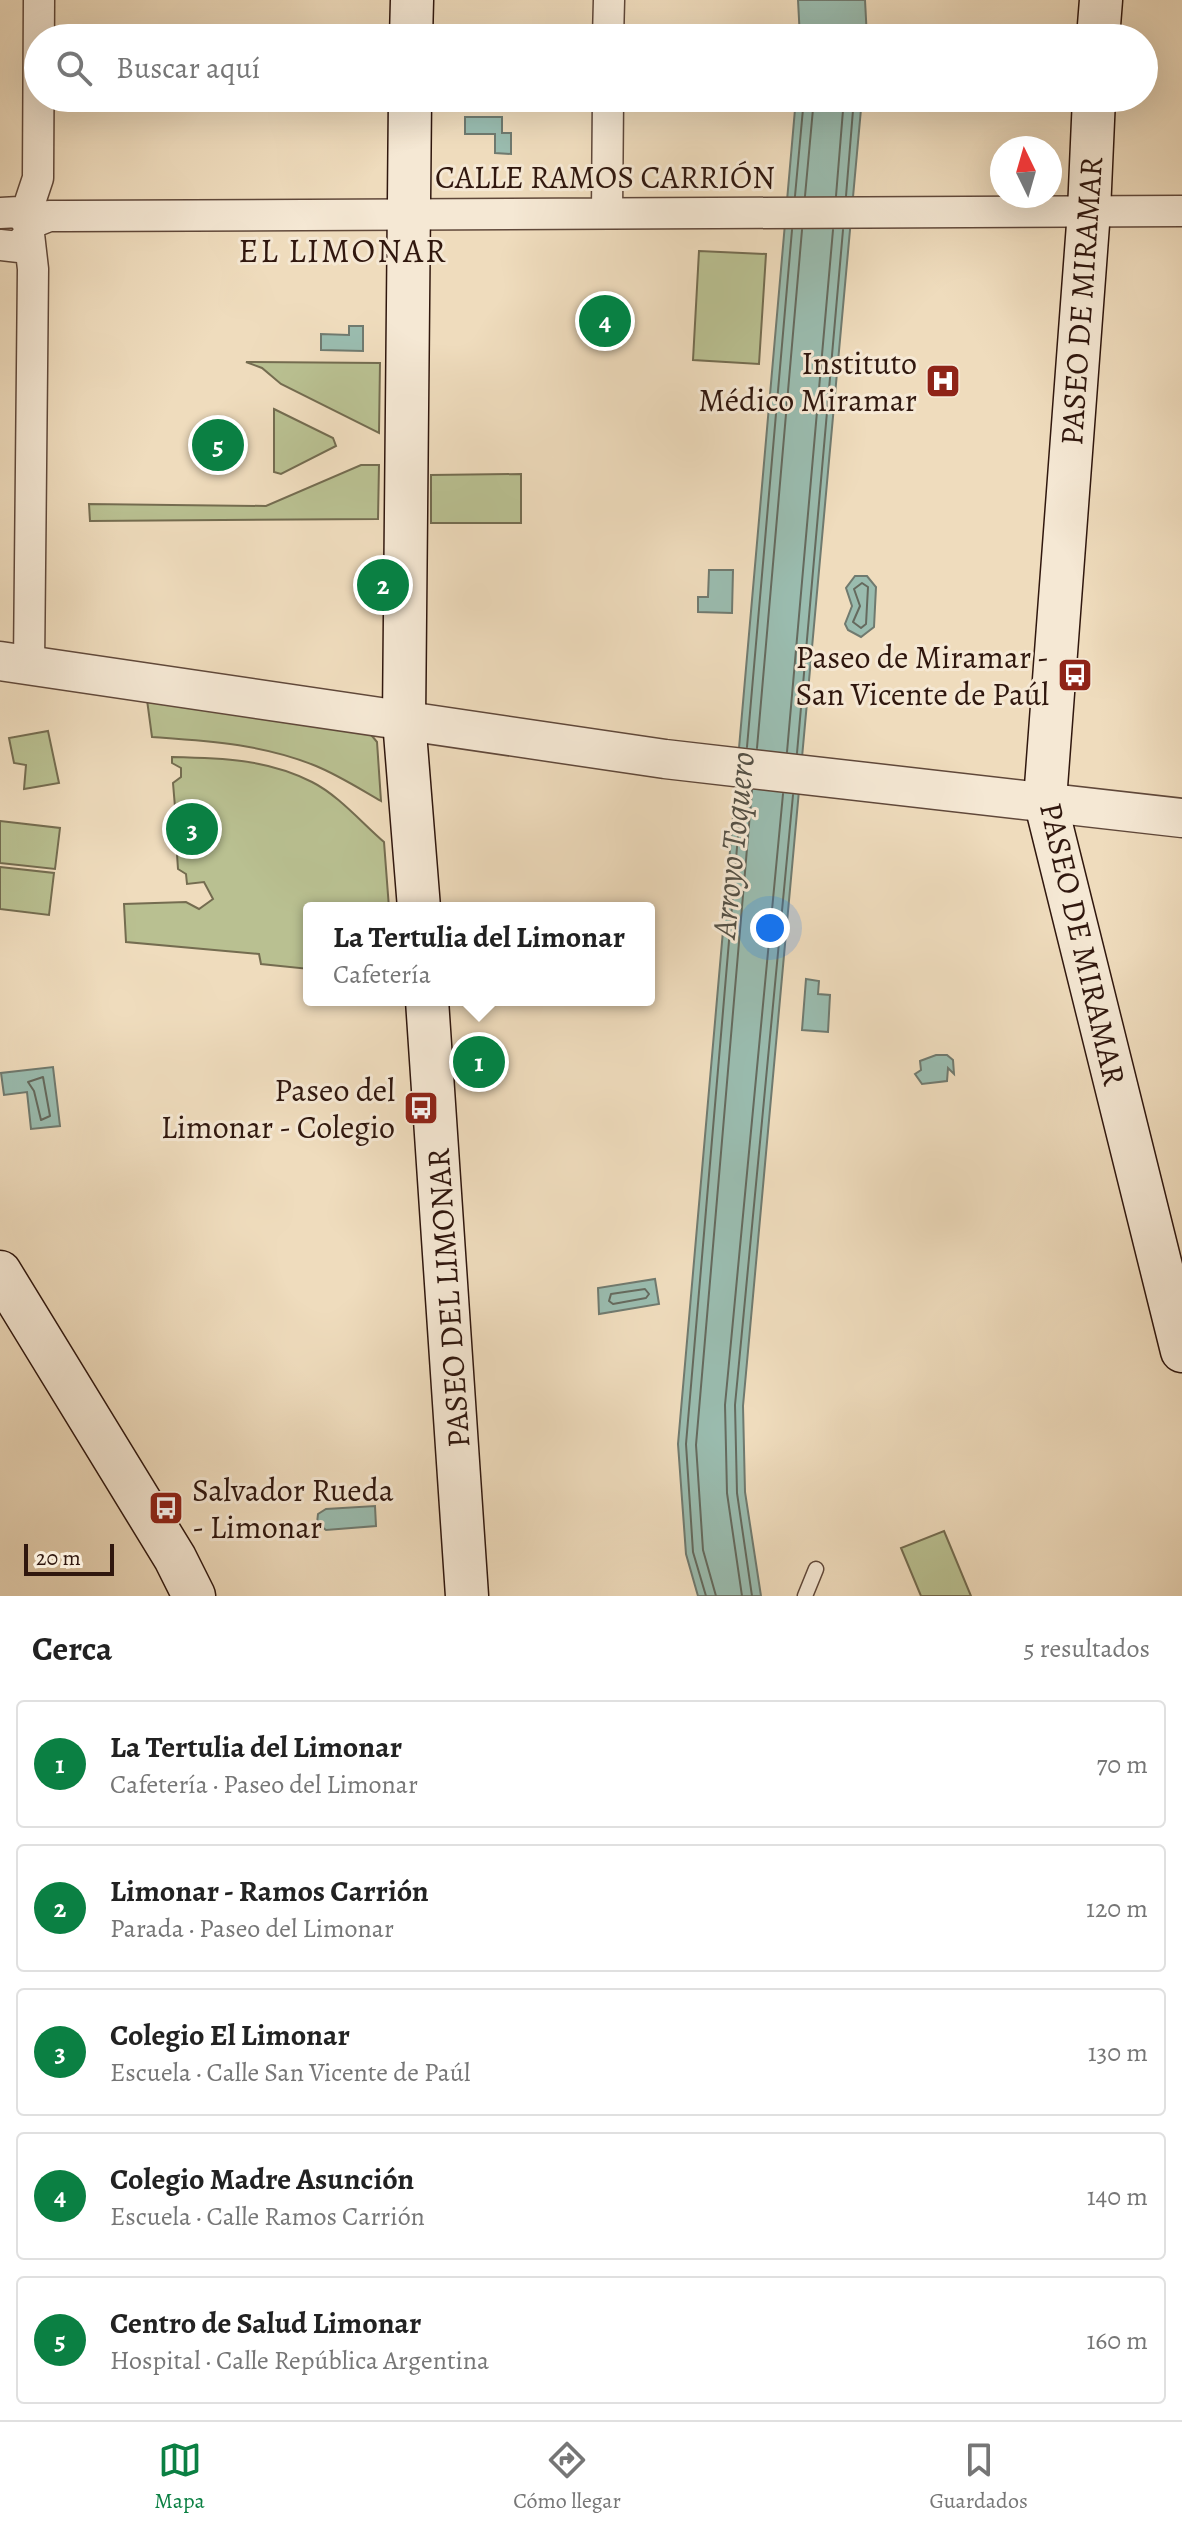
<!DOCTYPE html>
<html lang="es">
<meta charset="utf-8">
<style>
:root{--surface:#fff;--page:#f2f2f2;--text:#222;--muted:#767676;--line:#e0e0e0;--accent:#0b8043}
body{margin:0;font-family:Alegreya,serif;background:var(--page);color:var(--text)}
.compass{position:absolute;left:990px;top:136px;width:72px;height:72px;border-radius:50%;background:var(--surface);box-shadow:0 8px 32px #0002;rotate:355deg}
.scale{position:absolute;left:24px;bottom:20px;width:90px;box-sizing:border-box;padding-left:8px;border:4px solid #30170e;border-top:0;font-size:22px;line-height:28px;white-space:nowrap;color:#30170e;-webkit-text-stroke:6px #f5e8d4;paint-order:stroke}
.you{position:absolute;left:770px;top:928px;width:28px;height:28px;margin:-20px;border:6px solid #fff;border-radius:50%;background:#1a73e8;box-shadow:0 0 0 12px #1a73e833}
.badge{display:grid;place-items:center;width:52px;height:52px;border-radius:50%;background:var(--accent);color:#fff;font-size:26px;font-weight:700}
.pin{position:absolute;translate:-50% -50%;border:4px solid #fff;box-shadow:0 2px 8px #0006}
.popup{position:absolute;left:303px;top:902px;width:352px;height:104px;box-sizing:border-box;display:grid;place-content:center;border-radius:8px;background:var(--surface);filter:drop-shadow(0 2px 6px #0005);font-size:26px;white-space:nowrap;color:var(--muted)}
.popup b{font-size:30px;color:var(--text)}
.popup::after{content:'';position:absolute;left:50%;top:100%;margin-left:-16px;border:16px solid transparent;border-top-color:var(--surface)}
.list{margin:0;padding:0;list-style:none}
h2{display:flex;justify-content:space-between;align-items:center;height:104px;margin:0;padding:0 32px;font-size:34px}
h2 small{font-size:26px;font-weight:400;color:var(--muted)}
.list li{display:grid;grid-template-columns:52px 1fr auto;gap:24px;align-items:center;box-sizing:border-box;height:128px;margin:0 16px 16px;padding:0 16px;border:2px solid var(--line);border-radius:8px}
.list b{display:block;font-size:30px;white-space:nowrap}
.list p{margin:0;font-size:26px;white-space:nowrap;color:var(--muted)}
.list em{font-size:26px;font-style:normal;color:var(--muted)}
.icon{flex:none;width:44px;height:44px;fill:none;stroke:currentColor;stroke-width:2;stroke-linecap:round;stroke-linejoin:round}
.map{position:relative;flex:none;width:1182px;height:1596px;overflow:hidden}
.search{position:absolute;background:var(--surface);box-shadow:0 8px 32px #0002;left:24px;right:24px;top:24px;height:88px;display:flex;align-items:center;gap:20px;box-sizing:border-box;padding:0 28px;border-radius:44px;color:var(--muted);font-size:30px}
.sheet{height:824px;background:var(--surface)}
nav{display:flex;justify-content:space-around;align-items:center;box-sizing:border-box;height:112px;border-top:2px solid var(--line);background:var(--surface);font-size:22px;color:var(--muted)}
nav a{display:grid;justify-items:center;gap:4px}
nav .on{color:var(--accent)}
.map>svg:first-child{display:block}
</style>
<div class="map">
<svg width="1182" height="1596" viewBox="0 0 1182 1596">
<rect width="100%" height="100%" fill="#efdcbd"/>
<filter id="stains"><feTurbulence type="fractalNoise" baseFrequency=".0025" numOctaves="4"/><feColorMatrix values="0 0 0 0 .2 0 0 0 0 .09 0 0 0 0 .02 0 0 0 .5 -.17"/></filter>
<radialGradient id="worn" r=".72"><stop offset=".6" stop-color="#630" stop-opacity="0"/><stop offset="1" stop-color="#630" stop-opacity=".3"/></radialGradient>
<path fill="#b9c091" stroke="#746c50" stroke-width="2" d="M699 251 766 254 759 364 693 360Z
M246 362 380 363 379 433 281 384 262 368Z
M274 409 333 438 336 446 281 474 274 472Z
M361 465H379L378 519 90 521 89 504 266 506Z
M521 474V523H431V475Z
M147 700 368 731 377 742 381 801C360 789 338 775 316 766 263 744 208 741 152 737Z
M48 731 59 783 24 789 26 765 14 763 9 738Z
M172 757C221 758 267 759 312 782 338 795 362 823 384 842L389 908H309V969L261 964 259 954 126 942 124 904 186 902 199 909 213 899 204 882 187 884 186 874 178 869 176 839 198 838 205 824 197 806 175 807 173 783 181 777V768L172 763Z
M0 821 60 828 55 869 0 863Z
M0 867 54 873 49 915 0 909Z
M944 1531 971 1596H921L901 1548Z"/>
<path fill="#9abcaf" stroke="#707a6f" stroke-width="2" d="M798 0H865L867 38H800Z
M796 98H862L743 1406 745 1492 761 1596H698L686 1554 678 1444Z
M465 117H502V133H511V154L495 153V134H465Z
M349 326H363V351L321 350V334L349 335Z
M709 570H733L732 613 698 612V597H708Z
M855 576H867L876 587 874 627 861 637 848 630 845 624 852 606 846 588Z
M806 979 819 981 818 994 830 995 828 1032 802 1030Z
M936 1055H947L953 1060 954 1074 948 1068 947 1081 922 1084 915 1074 921 1070 920 1061Z
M53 1067 60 1126 31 1129 27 1092 4 1095 1 1073Z
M655 1279 659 1304 599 1314 598 1288Z
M375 1506 376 1526 326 1530 317 1523 318 1514 326 1509Z"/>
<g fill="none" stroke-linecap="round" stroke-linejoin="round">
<path stroke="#656a5e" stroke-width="2" d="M795 196 804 98
M805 196 814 98
M836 196 844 98
M846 196 854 98
M862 583 868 587 866 624 861 628 853 622 860 606 854 589Z
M747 747 792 230
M757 748 802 230
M787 752 833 230
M797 753 843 230
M43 1077 50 1116 41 1120 34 1091 28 1082Z
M645 1289 649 1294 646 1298 613 1304 609 1301 611 1294Z
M706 1596 693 1552 686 1444 742 789
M716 1596 703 1550 696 1445 752 790
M742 1596 727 1493 725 1405 783 794
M752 1596 737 1493 735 1405 793 795"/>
<g stroke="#60483a" stroke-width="17">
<path id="service" d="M805 1596 816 1569"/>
</g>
<g stroke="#60483a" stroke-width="33">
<path id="minor" d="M608 38 609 0
M607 212 608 98
M0 213 19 212 29 224V234L19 247 0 245
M25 217 38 178 39 0
M29 224 49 216H63L1182 211
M29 665 33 269 29 234"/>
</g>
<g stroke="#60483a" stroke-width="41">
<path id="tertiary" d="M0 661 665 759 1182 818"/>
</g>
<g stroke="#30170e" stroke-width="45">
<path id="secondary" d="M411 38 412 0
M1098 38 1101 0
M410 98 404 720 419 908
M1094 98 1089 211 1045 800 1182 1351
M427 1000 467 1596
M0 1272 175 1558 194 1596"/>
</g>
<use href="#service" stroke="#f5e8d4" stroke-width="14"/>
<use href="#minor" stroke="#f5e8d4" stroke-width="30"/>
<use href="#tertiary" stroke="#f5e8d4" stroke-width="38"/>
<use href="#secondary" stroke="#f5e8d4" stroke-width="42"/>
</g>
<defs>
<g id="hospital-square" transform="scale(1.8)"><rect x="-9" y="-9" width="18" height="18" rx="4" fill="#8f2418" stroke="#f5e8d4"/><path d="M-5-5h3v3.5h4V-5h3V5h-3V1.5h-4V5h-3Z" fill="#fff"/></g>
<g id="bus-square" transform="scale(1.8)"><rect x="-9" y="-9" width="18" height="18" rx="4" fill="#8f2418" stroke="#f5e8d4"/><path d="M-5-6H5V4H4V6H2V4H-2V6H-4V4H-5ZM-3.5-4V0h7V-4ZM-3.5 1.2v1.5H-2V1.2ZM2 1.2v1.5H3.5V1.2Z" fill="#fff"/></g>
</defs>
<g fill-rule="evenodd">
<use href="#hospital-square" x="943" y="381"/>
<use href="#bus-square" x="1075" y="675"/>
<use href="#bus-square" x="421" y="1108"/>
<use href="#bus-square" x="166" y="1508"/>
</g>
<g text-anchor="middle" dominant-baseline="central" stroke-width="6" stroke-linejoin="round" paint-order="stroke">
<g font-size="32" fill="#30170e" stroke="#f5e8d4">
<text x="605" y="177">CALLE RAMOS CARRIÓN</text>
<text transform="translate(1081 301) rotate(-86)">PASEO DE MIRAMAR</text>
<text transform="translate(1083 944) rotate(77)">PASEO DE MIRAMAR</text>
<text transform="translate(448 1298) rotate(-94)">PASEO DEL LIMONAR</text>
</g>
<g font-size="32" fill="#30170e" stroke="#f5e8d4" text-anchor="end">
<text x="917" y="363">Instituto<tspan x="917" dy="37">Médico Miramar</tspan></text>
<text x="1049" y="657">Paseo de Miramar -<tspan x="1049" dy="37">San Vicente de Paúl</tspan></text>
<text x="395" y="1090">Paseo del<tspan x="395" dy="37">Limonar - Colegio</tspan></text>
<text x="192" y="1490" text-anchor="start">Salvador Rueda<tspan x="192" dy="37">- Limonar</tspan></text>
</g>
<g font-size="34" letter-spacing="2" fill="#30170e" stroke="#f5e8d4">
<text x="343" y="250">EL LIMONAR</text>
</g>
<g font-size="34" font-style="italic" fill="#555146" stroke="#f5e8d4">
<text transform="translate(733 845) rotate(-84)">Arroyo Toquero</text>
</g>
</g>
<rect width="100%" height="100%" filter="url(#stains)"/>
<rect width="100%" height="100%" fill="url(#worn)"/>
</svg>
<svg class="compass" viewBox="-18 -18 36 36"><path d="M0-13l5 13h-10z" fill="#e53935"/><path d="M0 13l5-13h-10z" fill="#767676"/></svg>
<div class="scale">20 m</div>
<div class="you"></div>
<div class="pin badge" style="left:479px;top:1062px">1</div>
<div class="popup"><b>La Tertulia del Limonar</b>Cafetería</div>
<div class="pin badge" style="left:383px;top:585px">2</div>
<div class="pin badge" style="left:192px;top:829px">3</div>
<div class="pin badge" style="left:605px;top:321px">4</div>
<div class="pin badge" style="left:218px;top:445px">5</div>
<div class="search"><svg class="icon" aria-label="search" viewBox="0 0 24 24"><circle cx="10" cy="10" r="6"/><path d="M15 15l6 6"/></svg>Buscar aquí</div>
</div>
<section class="sheet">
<h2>Cerca<small>5 resultados</small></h2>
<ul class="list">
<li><span class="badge">1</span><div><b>La Tertulia del Limonar</b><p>Cafetería · Paseo del Limonar</p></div><em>70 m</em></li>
<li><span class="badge">2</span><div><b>Limonar - Ramos Carrión</b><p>Parada · Paseo del Limonar</p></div><em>120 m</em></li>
<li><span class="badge">3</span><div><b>Colegio El Limonar</b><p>Escuela · Calle San Vicente de Paúl</p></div><em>130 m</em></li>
<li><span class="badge">4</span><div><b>Colegio Madre Asunción</b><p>Escuela · Calle Ramos Carrión</p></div><em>140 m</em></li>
<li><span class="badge">5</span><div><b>Centro de Salud Limonar</b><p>Hospital · Calle República Argentina</p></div><em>160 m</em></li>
</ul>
</section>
<nav>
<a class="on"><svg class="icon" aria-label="map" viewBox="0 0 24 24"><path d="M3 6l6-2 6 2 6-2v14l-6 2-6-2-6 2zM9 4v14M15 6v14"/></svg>Mapa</a>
<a><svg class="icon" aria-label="directions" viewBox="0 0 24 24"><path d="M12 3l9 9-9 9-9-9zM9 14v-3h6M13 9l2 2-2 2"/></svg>Cómo llegar</a>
<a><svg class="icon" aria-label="saved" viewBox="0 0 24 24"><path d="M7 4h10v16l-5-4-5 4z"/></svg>Guardados</a>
</nav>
